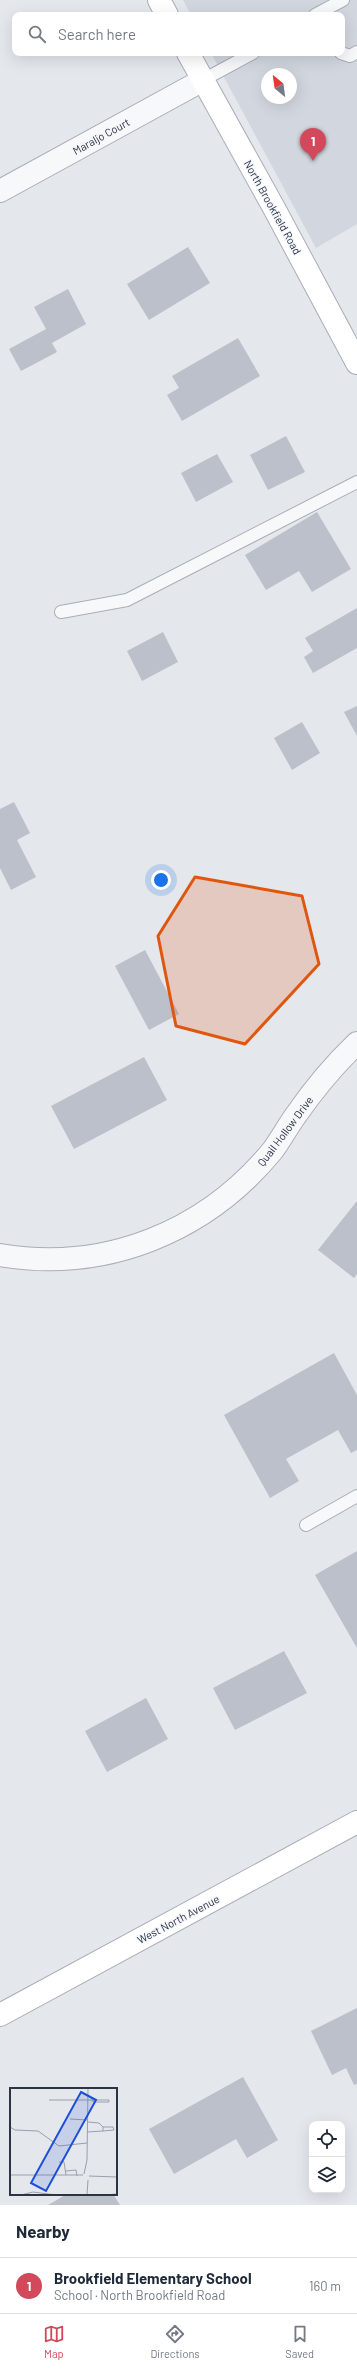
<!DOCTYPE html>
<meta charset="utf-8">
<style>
:root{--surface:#fff;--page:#f2f2f3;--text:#1f2937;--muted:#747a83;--line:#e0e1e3;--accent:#d1495b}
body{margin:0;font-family:Barlow,sans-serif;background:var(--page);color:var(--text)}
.controls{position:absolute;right:12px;bottom:12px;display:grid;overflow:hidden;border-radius:8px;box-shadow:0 4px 16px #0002}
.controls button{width:36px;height:36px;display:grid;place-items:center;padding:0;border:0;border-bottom:1px solid var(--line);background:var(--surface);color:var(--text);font:20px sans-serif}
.compass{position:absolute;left:261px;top:68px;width:36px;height:36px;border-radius:50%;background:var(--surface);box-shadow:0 4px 16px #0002;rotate:331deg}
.you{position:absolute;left:161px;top:880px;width:14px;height:14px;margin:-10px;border:3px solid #fff;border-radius:50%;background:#1a73e8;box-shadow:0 0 0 6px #1a73e833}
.badge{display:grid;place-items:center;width:26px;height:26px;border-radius:50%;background:var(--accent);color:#fff;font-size:13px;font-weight:700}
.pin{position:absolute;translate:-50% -33px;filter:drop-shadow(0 1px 2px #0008)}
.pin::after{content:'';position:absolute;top:21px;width:14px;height:12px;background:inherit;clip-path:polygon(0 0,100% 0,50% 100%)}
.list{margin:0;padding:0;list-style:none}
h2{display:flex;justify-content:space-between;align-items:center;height:52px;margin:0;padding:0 16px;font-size:17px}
h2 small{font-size:13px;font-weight:400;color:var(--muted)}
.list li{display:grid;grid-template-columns:26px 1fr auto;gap:12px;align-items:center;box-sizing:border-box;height:56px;padding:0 16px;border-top:1px solid var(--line)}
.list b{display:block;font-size:15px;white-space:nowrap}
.list p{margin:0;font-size:13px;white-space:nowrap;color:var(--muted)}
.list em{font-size:13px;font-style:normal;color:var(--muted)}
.icon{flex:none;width:22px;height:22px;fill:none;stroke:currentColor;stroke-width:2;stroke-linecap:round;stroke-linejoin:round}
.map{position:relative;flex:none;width:357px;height:2205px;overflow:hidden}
.search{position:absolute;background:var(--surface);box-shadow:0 4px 16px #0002;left:12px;right:12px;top:12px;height:44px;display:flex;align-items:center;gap:10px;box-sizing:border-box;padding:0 14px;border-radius:8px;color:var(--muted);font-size:15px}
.sheet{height:108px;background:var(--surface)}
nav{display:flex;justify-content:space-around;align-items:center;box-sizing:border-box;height:56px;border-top:1px solid var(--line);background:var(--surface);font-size:11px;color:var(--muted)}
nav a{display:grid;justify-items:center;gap:2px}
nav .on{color:var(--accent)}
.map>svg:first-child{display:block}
</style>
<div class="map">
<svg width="357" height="2205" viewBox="0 0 357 2205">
<rect width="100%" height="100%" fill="#e4e7ec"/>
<path fill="#d2d6de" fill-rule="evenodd" d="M183 0H357V224L316 248 211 53H342V15H191ZM267 74H291V98H267Z"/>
<path fill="#bbc0ca" d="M188 247 210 283 149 320 127 284Z
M68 289 86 324 52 343 57 352 21 371 9 349 46 329 34 307Z
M238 338 260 376 182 421 167 395 179 388 172 376Z
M286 436 305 472 268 490 250 455Z
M217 454 233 482 196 502 181 473Z
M317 512 351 569 312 592 299 571 266 590 245 555Z
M357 608V648L313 673 304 657 313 651 305 638Z
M163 632 178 662 142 681 127 651Z
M357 706V736L344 712Z
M302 722 320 753 292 770 274 738Z
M14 802 30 833 17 840 36 877 11 890 0 868V809Z
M145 950 179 1014 149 1030 115 966Z
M144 1057 167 1100 74 1149 51 1106Z
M357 1201V1274L354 1278 318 1250Z
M334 1353 357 1395V1450L351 1453 338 1430 286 1459 299 1481 270 1498 224 1415Z
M357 1551V1648L315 1575Z
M284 1651 307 1693 235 1730 213 1688Z
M146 1698 168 1739 107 1772 85 1731Z
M357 2008V2084L354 2085 346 2068 332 2075 311 2031Z
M243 2077 278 2140 247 2158 236 2139 174 2174 149 2129Z
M67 2194H113L120 2205H48Z"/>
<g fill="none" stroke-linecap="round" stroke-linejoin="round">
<g stroke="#a9aeb7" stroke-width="14">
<path id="lane" d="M315 15 343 0
M341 53 350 56 357 52
M203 80 253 53
M61 612 127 600 357 482
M306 1525 357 1496"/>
</g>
<g stroke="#a9aeb7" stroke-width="24">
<path id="street" d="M0 191 203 80
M0 1255C105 1273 206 1232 273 1150 281 1139 288 1126 296 1115 314 1089 335 1064 357 1043"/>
</g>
<g stroke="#a9aeb7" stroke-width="24">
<path id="secondary" d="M159 0 167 15
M188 53 274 208 357 363
M0 2015 357 1822"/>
</g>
<use href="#lane" stroke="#f7f8fa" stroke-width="12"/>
<use href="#street" stroke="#f7f8fa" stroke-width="22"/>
<use href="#secondary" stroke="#fff" stroke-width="22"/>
</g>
<path fill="#df570f" fill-opacity="0.2" stroke="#df570f" stroke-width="3" stroke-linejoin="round" d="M195 877 302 896 319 964 245 1044 176 1026 158 936Z"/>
<g text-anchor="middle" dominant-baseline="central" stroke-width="3" stroke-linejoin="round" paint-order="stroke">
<g font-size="11" fill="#2b3445" stroke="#f4f6f9">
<text transform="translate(101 136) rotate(-29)">Maraljo Court</text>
<text transform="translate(273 207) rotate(61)">North Brookfield Road</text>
<text transform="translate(285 1131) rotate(-53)">Quail Hollow Drive</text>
<text transform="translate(178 1919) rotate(-28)">West North Avenue</text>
</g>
</g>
<g transform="translate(10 2088)">
<rect width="107" height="107" fill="#e4e7ec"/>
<path fill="none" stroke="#9a9fa9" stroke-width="1" d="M39 12H99V14H84L81 12M60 31 78 32M78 34 89 35 93 39H103L104 42 93 43V39M0 39 5 42 28 43 49 58 77 55M77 44 93 43M49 74H54L56 87M56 83 66 82 67 88M74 86 77 72 78 0M0 87H73M79 88 107 89M11 107 23 104 46 107M77 107 78 92M94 107 107 106"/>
<path fill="#1d4ed8" fill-opacity="0.15" stroke="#1d4ed8" stroke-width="2" d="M71 4 86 12 36 103 21 95Z"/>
<rect width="107" height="107" fill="none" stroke="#2b3445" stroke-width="2"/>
</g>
</svg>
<div class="controls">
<button><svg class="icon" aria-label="locate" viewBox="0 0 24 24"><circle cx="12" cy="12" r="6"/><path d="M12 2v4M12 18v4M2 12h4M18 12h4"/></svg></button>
<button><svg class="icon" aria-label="layers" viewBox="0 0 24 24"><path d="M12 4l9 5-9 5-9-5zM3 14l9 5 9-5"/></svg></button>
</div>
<svg class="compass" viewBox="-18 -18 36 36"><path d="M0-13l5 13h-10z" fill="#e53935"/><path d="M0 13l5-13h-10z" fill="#747a83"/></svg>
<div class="you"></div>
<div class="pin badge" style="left:313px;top:161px">1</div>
<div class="search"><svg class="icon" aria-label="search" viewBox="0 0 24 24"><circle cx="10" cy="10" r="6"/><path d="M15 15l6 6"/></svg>Search here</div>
</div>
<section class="sheet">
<h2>Nearby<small></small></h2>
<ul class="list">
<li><span class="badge">1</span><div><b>Brookfield Elementary School</b><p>School · North Brookfield Road</p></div><em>160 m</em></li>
</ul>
</section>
<nav>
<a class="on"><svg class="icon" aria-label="map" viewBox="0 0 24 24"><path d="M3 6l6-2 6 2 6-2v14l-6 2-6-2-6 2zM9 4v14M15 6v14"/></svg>Map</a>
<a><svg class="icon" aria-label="directions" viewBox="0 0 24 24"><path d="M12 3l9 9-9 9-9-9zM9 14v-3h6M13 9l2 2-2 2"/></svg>Directions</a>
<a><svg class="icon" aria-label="saved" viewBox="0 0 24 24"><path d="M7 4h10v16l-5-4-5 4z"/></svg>Saved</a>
</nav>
